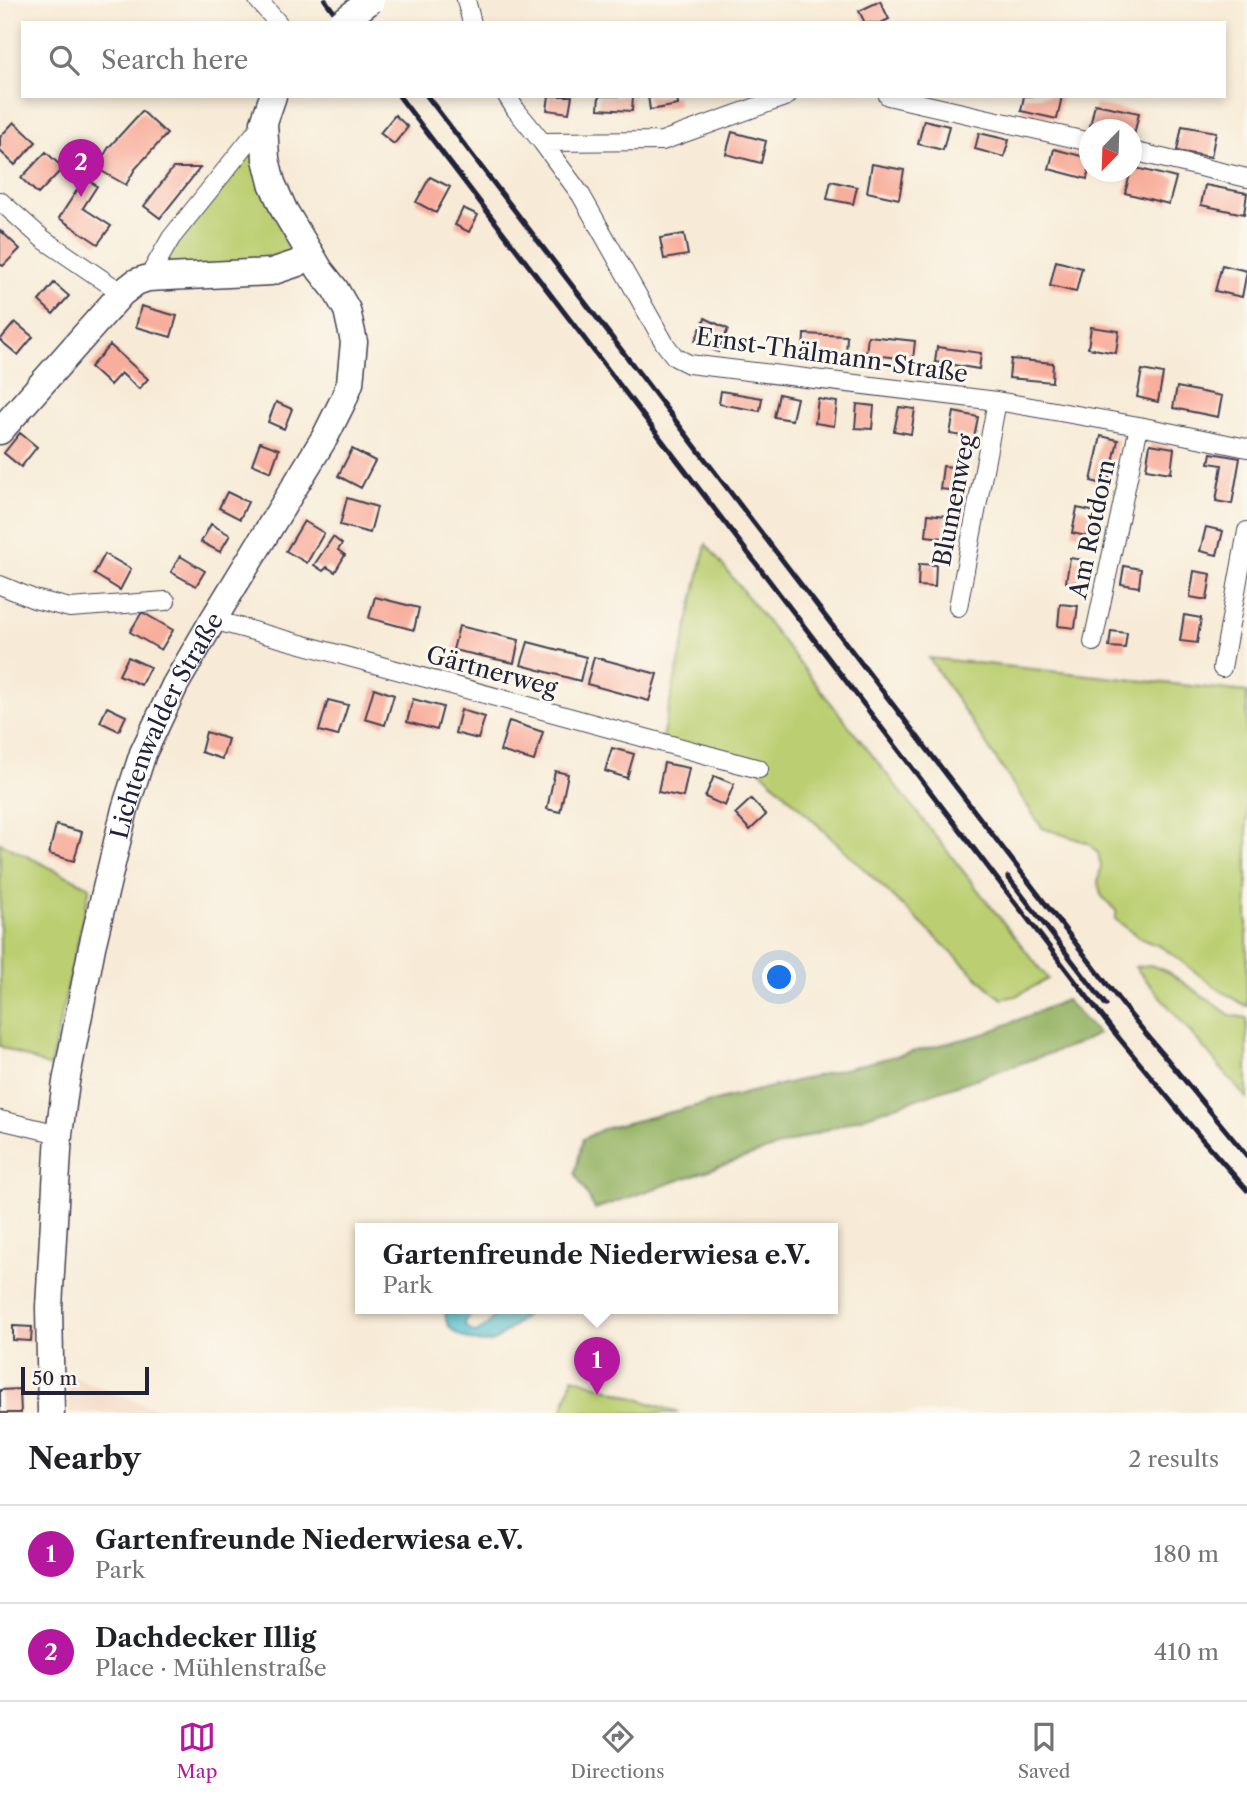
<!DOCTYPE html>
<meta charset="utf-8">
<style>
:root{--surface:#fff;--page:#f6f6f6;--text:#202124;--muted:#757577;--line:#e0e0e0;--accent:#b5179e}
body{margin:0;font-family:"Libre Caslon Text",serif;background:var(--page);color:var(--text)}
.compass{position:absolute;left:1079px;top:119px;width:63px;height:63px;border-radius:50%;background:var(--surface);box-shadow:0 4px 10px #0003;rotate:203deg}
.scale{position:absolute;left:21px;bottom:18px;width:128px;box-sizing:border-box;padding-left:7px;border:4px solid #22223b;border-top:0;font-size:19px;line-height:24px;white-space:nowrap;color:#22223b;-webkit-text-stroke:5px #fbf7ec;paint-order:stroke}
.you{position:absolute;left:780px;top:978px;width:24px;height:24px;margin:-18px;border:5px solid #fff;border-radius:50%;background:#1a73e8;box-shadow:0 0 0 10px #1a73e833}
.badge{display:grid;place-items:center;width:46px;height:46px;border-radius:50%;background:var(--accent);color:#fff;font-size:23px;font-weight:700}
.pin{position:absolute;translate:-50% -58px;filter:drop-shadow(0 2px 4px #0008)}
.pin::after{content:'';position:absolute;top:37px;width:24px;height:21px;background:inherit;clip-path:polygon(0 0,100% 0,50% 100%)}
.popup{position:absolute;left:355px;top:1223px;width:483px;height:91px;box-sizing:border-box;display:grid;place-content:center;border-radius:0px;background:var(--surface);filter:drop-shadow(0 2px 5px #0005);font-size:23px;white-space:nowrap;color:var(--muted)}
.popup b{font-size:26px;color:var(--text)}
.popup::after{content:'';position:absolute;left:50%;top:100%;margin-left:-14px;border:14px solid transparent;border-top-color:var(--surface)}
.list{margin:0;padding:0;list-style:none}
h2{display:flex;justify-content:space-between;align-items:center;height:91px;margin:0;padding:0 28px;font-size:30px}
h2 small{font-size:23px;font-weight:400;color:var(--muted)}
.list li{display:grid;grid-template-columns:46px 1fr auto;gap:21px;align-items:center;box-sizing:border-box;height:98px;padding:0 28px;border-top:2px solid var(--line)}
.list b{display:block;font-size:26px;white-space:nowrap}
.list p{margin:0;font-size:23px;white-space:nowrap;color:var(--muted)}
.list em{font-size:23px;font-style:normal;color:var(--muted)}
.icon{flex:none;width:38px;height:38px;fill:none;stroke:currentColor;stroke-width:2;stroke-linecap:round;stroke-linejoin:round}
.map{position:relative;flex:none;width:1247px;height:1413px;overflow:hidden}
.search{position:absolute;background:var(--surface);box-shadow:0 4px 10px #0003;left:21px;right:21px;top:21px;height:77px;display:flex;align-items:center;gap:18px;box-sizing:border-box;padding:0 24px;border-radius:0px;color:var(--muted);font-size:26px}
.sheet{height:287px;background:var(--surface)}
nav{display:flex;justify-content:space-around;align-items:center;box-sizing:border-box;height:98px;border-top:2px solid var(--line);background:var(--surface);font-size:19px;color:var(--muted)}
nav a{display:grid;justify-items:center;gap:4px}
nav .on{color:var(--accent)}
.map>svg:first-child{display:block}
</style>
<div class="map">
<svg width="1247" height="1413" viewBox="0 0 1247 1413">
<rect width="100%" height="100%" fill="#fbf7ec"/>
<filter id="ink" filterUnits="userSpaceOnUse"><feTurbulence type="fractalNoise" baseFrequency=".0143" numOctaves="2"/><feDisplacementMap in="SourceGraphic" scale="14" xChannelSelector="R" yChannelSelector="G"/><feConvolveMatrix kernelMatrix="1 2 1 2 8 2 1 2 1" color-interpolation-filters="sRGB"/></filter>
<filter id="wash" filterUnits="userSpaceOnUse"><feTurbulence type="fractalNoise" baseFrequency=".00686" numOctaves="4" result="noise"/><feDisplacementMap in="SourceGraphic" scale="28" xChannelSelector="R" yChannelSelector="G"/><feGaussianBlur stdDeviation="1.57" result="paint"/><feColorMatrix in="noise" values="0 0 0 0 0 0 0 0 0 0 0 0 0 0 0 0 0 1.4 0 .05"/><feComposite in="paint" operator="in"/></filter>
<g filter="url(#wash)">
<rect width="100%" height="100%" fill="#f7ebd7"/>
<path fill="#f2d4be" d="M69 1375 167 1413H69Z"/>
<path fill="#bbcf72" stroke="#6e7856" stroke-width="2" d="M264 122 310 253 148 278Z
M706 544 1048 979 1016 996 1002 999 992 991 759 769 661 742Z
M929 658 1247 692V1006C1217 991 1193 969 1166 950 1160 945 1153 944 1146 941 1135 936 1125 926 1115 919L1117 912 1101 895 1098 882 1101 866 1098 853 1088 843 1042 828Z
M0 843 90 887 50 1067 0 1046Z
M1150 965 1168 972 1230 1015 1247 1018V1099L1135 967Z
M573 1377 679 1413H562Z"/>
<path fill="#94b264" stroke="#5b6a50" stroke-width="2" d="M1066 1000 1098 1034 1077 1044 595 1209 575 1173 583 1139 603 1129 984 1034Z"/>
<path fill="#54bfce" stroke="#3b7084" stroke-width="2" d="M446 1309H476L465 1322 466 1327 475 1333C487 1328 491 1321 498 1309H531C519 1320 507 1334 493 1341 481 1347 455 1336 448 1325 445 1320 445 1315 446 1309Z"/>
<g id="blocks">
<path fill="#f8ae9c" d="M880 1 889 19 881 23H865L859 11Z
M549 96H572L569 113 547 110Z
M599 96H633L632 111 598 109Z
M648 96H677L678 105 650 110Z
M1024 96H1062L1057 119 1021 111Z
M1095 104 1139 113 1134 135H1132V130H1108L1090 126Z
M142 111 167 134 135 169 126 185 96 168 109 147Z
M395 115 408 127 394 144 380 133Z
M924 120 949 126 943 150 918 144Z
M14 122 36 142 15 165 0 151V137Z
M1182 126 1216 132 1211 157 1177 151Z
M732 132 766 141 761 163 726 154Z
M979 133 1009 140 1004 157 975 149Z
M1054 149 1089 158V169L1087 179 1049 169Z
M46 152 63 168 38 194 21 178Z
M872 164 904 170 899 199 867 192Z
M1132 167 1176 178 1169 204 1125 193Z
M173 168H200L160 218 144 206Z
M430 177 450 187 436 213 416 202Z
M85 178 97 186 83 208 111 226 98 244 59 218Z
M831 181 857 187 853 204 827 199Z
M1205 185 1247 193 1244 214 1201 205Z
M463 208 478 215 469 232 455 225Z
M0 230 20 249 3 266 0 264Z
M684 234 688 255 664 259 660 238Z
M1056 261 1082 268 1076 292 1050 286Z
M1222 265 1247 271 1242 297 1215 291Z
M54 283 69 296 53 314 39 301Z
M141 306 177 316 171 337 136 327Z
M705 318 728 329 718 352 695 341Z
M15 322 33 337 18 355 0 340Z
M1091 327 1119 331 1116 353 1088 348Z
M804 334 847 336 846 356 803 354Z
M868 336 915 341 913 360 866 354Z
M110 345 148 379 139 389 121 373 110 385 90 367Z
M937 347 981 353 979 369 935 362Z
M1011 359 1053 363 1052 382 1009 378Z
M1142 370 1163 374 1158 402 1137 397Z
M1177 387 1222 396 1218 417 1173 408Z
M721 391 762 398 760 411 719 404Z
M779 394 797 398 792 420 774 417Z
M818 399 837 402 834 426 815 423Z
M276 402 292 409 284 429 268 422Z
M857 404 874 406 872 429 855 428Z
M899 407 915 409 911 434 894 431Z
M954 412 978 417 974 438 950 434Z
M20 433 37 447 21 467 4 453Z
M1101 436 1118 440 1108 485 1091 481Z
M260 442 279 449 271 472 252 464Z
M1150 444 1174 448 1171 473 1146 469Z
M352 449 375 461 361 488 338 476Z
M1211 453 1240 458 1232 504 1216 501 1222 465 1209 463Z
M943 466 961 468 958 491 940 489Z
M227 492 248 502 240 519 219 508Z
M347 498 377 507 370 533 340 525Z
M1077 508 1101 513 1096 538 1072 533Z
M928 514 946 516 944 538 926 536Z
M304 521 324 533 307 563 286 551Z
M211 524 230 535 220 552 201 542Z
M1206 527 1223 531 1217 555 1200 551Z
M333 537 342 544 338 550 345 555 335 572 327 567 323 571 314 565Z
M105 554 131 569 120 590 94 574Z
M180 556 205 571 196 586 171 572Z
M1070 558 1090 561 1086 585 1066 582Z
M919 564 936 565 935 587 918 586Z
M1124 566 1141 569 1139 587 1121 584Z
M1194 571 1211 574 1207 600 1190 597Z
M375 597 419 608 414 630 369 618Z
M1060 604 1078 606 1075 628 1058 626Z
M142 612 173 630 161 650 130 632Z
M1184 615 1201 618 1197 643 1180 641Z
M459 626 519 640 514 663 453 650Z
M1111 631 1127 633 1125 648 1109 647Z
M528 642 586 657 580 681 521 665Z
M128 657 150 667 141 685 119 675Z
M594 657 657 674 649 701 587 684Z
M374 688 394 695 385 725 365 719Z
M413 699 443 707 437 730 407 722Z
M328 700 348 705 338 736 319 731Z
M107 707 126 716 119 731 100 722Z
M461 710 485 717 478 739 455 733Z
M509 721 543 732 534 761 500 751Z
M206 732 228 739 222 759 201 752Z
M612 748 634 754 627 778 605 771Z
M664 763 689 768 683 797 658 792Z
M555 771 568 774 560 812 547 809Z
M714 776 734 784 725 806 705 797Z
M751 799 766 815 750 830 735 814Z
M56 825 82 832 74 861 49 854Z
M13 1326 32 1327 31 1341 13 1340Z
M20 1389 21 1413H0V1390Z"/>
</g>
</g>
<g filter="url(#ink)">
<use href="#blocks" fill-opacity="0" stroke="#424052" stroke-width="2"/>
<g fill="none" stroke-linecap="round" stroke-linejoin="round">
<g stroke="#424052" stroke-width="20">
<path id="street" d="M258 0 278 23
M466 0 472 23
M507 96 516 110 542 142 581 195 665 344 675 357 689 364 997 401 1139 426 1247 448
M888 96 1090 142
M542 142 662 141 787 96
M1132 151 1247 178
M0 201 43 239 122 293
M148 278 171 238 264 122
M0 585 34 599 70 608 166 601
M958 607 997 401
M213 620 759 769
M1093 642 1139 426
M1222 668 1247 531
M0 1120 59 1134"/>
</g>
<g stroke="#424052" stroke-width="29">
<g id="secondary">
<path d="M0 431 122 293 136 282 148 278 271 272 298 263 310 253"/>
<path id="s1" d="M51 1413 49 1307 59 1134 66 1082 92 947 125 809 143 753 175 685 213 620 325 437 343 401 350 383 354 342 347 310 335 289 320 270 284 210 272 183 266 159 264 122 273 96"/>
</g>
</g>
<use href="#street" stroke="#fff" stroke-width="18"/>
<use href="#secondary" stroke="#fff" stroke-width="26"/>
<path stroke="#22223b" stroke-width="5" d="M325 0 342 23
M354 0 371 23
M399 96 1114 1032 1202 1139 1247 1190
M427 96 1129 1013 1247 1156
M1008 877 1106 1005"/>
<g stroke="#424052" stroke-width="29" stroke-linecap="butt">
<path id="secondary-bridge" d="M341 23 371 0"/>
</g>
<use href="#secondary-bridge" stroke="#fff" stroke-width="26"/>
</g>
</g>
<g text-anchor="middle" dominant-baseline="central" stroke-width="6" stroke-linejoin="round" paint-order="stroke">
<g font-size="24" fill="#22223b" stroke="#fbf7ec">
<text transform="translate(832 355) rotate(8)">Ernst-Thälmann-Straße</text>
<text transform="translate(954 500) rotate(-79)">Blumenweg</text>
<text transform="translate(1092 529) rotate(-78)">Am Rotdorn</text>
<text transform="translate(492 671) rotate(15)">Gärtnerweg</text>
<text stroke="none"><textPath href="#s1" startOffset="704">Lichtenwalder Straße</textPath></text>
</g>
</g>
</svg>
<svg class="compass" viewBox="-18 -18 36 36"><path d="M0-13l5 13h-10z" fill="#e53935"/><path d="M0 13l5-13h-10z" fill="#757577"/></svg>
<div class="scale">50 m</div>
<div class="you"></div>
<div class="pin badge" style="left:597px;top:1395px">1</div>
<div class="popup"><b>Gartenfreunde Niederwiesa e.V.</b>Park</div>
<div class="pin badge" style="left:81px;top:197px">2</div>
<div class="search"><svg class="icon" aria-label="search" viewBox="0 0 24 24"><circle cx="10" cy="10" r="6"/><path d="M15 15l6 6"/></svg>Search here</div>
</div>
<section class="sheet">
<h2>Nearby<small>2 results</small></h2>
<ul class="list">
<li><span class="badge">1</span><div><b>Gartenfreunde Niederwiesa e.V.</b><p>Park</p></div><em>180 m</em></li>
<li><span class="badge">2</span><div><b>Dachdecker Illig</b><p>Place · Mühlenstraße</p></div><em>410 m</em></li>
</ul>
</section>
<nav>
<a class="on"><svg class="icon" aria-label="map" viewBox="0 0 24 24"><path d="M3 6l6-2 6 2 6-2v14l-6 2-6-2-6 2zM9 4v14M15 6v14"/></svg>Map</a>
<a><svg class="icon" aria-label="directions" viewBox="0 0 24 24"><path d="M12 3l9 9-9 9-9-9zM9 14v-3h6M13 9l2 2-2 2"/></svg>Directions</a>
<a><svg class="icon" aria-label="saved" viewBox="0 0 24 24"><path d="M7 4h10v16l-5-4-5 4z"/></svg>Saved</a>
</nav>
